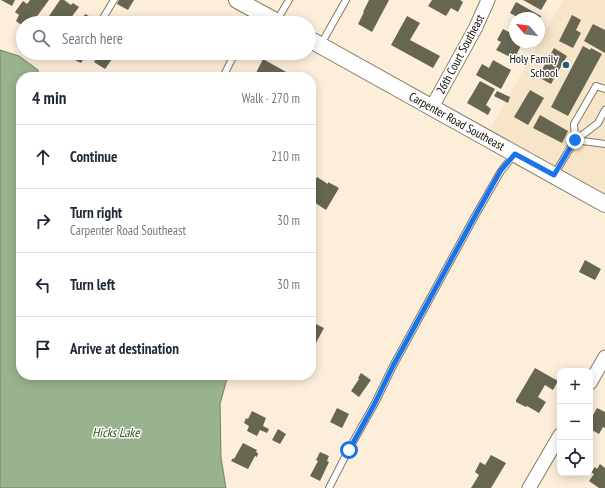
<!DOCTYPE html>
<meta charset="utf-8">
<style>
:root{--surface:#fff;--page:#f6f6f7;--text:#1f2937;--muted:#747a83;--line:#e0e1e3}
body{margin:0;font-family:"PT Sans Narrow",sans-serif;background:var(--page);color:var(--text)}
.controls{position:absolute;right:12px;bottom:12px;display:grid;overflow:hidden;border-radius:8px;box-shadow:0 2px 10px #0003}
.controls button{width:36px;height:36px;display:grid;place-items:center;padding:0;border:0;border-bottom:1px solid var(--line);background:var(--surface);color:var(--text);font:20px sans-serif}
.compass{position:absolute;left:509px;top:12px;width:36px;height:36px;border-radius:50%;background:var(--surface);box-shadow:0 2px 10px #0003;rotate:299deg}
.stop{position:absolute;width:12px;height:12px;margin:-9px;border:3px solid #1a73e8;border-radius:50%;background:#fff}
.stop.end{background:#1a73e8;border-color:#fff;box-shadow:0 1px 4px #0008}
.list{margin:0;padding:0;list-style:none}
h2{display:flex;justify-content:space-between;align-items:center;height:52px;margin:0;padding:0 16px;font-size:17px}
h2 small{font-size:13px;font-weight:400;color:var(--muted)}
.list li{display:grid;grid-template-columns:26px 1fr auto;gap:12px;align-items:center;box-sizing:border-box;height:64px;padding:0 16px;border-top:1px solid var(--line)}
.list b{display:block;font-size:15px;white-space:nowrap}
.list p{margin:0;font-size:13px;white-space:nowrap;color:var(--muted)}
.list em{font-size:13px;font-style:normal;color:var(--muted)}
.icon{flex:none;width:22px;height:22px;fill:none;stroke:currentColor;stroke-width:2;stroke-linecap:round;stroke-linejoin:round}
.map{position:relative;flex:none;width:605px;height:488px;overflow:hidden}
.search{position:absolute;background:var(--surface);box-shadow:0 2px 10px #0003;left:16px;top:16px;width:300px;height:44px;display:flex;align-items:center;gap:10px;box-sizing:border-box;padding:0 14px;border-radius:22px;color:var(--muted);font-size:15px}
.panel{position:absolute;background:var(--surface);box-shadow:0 2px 10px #0003;left:16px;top:72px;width:300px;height:308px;border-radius:16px}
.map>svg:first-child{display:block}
</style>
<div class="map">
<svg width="605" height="488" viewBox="0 0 605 488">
<rect width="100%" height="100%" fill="#fceed9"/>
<path fill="#f7e5c9" d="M563 0H605V196L489 131Z"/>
<path fill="#98b38e" stroke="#708266" d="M0 50 19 56 38 70 39 77H21V375H228L220 404 221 458 226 488H0Z"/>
<path fill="#666651" d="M1 0H15L12 6Z
M30 0H49L32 23H23V26L16 21 19 15 15 12 23 1 27 4Z
M60 0H64L71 5 73 3 79 7 67 23H58L49 16Z
M119 0H134L128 10 117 4Z
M369 0H389L372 32 358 24 364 12H363Z
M432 0H460L463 2 458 12 451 8 446 16 428 6Z
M523 0H547L541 10Z
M516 2 541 16 540 18H517V17L510 13Z
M85 14 95 19 93 23H81Z
M572 15 581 20 576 30 581 33 573 48 559 41Z
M407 16 420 23 410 40 440 56 433 68 391 45Z
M593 24 605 30V53L584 41Z
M503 29 515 35V42H523L514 59 496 50 501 42 497 40Z
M583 46 590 50 591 48 602 54 568 116 551 107Z
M554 48 567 56 551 84 538 77Z
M71 53H87L81 63 69 57Z
M100 53H103L112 59 105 69 94 62Z
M263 59 288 73 286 77H260L255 75Z
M493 60 511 70 501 89 476 75 482 64 489 68Z
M480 81 495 89 486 105 491 109 488 115 467 103Z
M530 90 544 98 528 125 514 117Z
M497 91 510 97 508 103 494 96Z
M540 115 568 131 562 143 533 128Z
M317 177 328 184V182L339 188 326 210 311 200V187Z
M585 260 601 269 595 280 579 272Z
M314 323 324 328 311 352V330Z
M535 368 558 381 553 390 545 385 538 397 546 402 539 413 527 406 526 407 516 402V400Z
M361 373 371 380 359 397 351 391 359 379 358 378Z
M337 408 349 414 342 428 330 422Z
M597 408 605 412V428L603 427 599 434 590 429V416L591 414 593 415Z
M252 411 266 418 263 426 269 429 267 433 260 430 257 436 247 431 249 426 244 423 246 418 248 419Z
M278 429 286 434 280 444 272 440Z
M243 443 257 450 256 452 258 453 257 457 255 456 248 469 231 461 233 458 234 459Z
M320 452 329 456 327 461 329 462 320 481 310 476 318 461 316 460Z
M491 455 506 463 491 488H471L479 475 475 472 480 462 485 465Z
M600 464 605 468V488H599L589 481 594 474 591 472 595 467 597 469Z"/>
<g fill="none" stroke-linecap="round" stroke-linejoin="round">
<g stroke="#857866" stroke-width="8">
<path id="service" d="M277 20 289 0
M100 23 114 0
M249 23 255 10
M321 44 346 0
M223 77 235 53
M575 140 574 124 596 86 605 89
M575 140 605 144
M554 175 575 140 585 133 598 123 605 110
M329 488 349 449 375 403 393 366 475 216 501 171 514 155"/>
</g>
<g stroke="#857866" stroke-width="15">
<path id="minor" d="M432 107 475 29 488 0
M590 383 605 357
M529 488 560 435"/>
</g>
<g stroke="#857866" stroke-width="18">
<path id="tertiary" d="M237 0 279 23
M309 39 605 204"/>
</g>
<use href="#service" stroke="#fff" stroke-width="6"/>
<use href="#minor" stroke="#fff" stroke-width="13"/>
<use href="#tertiary" stroke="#fff" stroke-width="16"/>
</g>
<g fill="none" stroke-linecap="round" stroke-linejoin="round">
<path stroke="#1a73e8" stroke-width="5" d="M349 450 375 403 393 366 475 216 501 170 515 154 554 175 575 140"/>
</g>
<circle fill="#215e75" stroke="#fdfdfd" stroke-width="1.5" cx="566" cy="65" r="4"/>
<g text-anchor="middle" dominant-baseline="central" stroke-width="3" stroke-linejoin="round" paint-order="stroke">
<g font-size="12" fill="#130e07" stroke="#fdfdfd">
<text transform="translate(460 54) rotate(-62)">26th Court Southeast</text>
<text transform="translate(457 121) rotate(29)">Carpenter Road Southeast</text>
</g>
<g font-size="12" fill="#130e07" stroke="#fdfdfd" text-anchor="end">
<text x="558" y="58">Holy Family<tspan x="558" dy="14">School</tspan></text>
</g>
<g font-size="13" font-style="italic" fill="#2f531f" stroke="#fdfdfd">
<text x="116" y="432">Hicks Lake</text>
</g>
</g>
</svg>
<div class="controls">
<button>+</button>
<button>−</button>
<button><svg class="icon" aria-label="locate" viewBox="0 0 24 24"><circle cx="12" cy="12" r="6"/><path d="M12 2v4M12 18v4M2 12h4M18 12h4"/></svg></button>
</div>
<svg class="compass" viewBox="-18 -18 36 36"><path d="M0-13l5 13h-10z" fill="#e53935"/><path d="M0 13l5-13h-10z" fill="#747a83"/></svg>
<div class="stop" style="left:349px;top:450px"></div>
<div class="stop end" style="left:575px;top:140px"></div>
<div class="search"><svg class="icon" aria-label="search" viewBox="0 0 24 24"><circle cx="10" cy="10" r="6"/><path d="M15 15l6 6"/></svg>Search here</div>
<section class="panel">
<h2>4 min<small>Walk · 270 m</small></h2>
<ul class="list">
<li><svg class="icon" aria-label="ahead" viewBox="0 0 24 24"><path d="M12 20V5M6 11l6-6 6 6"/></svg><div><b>Continue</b></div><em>210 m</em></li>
<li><svg class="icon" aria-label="right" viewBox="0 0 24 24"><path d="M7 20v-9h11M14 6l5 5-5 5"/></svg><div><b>Turn right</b><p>Carpenter Road Southeast</p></div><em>30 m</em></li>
<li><svg class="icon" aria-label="left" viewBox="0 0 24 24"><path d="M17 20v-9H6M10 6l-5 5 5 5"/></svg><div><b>Turn left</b></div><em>30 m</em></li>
<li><svg class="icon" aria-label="arrive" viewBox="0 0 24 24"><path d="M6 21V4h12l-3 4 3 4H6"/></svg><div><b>Arrive at destination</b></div></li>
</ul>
</section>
</div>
